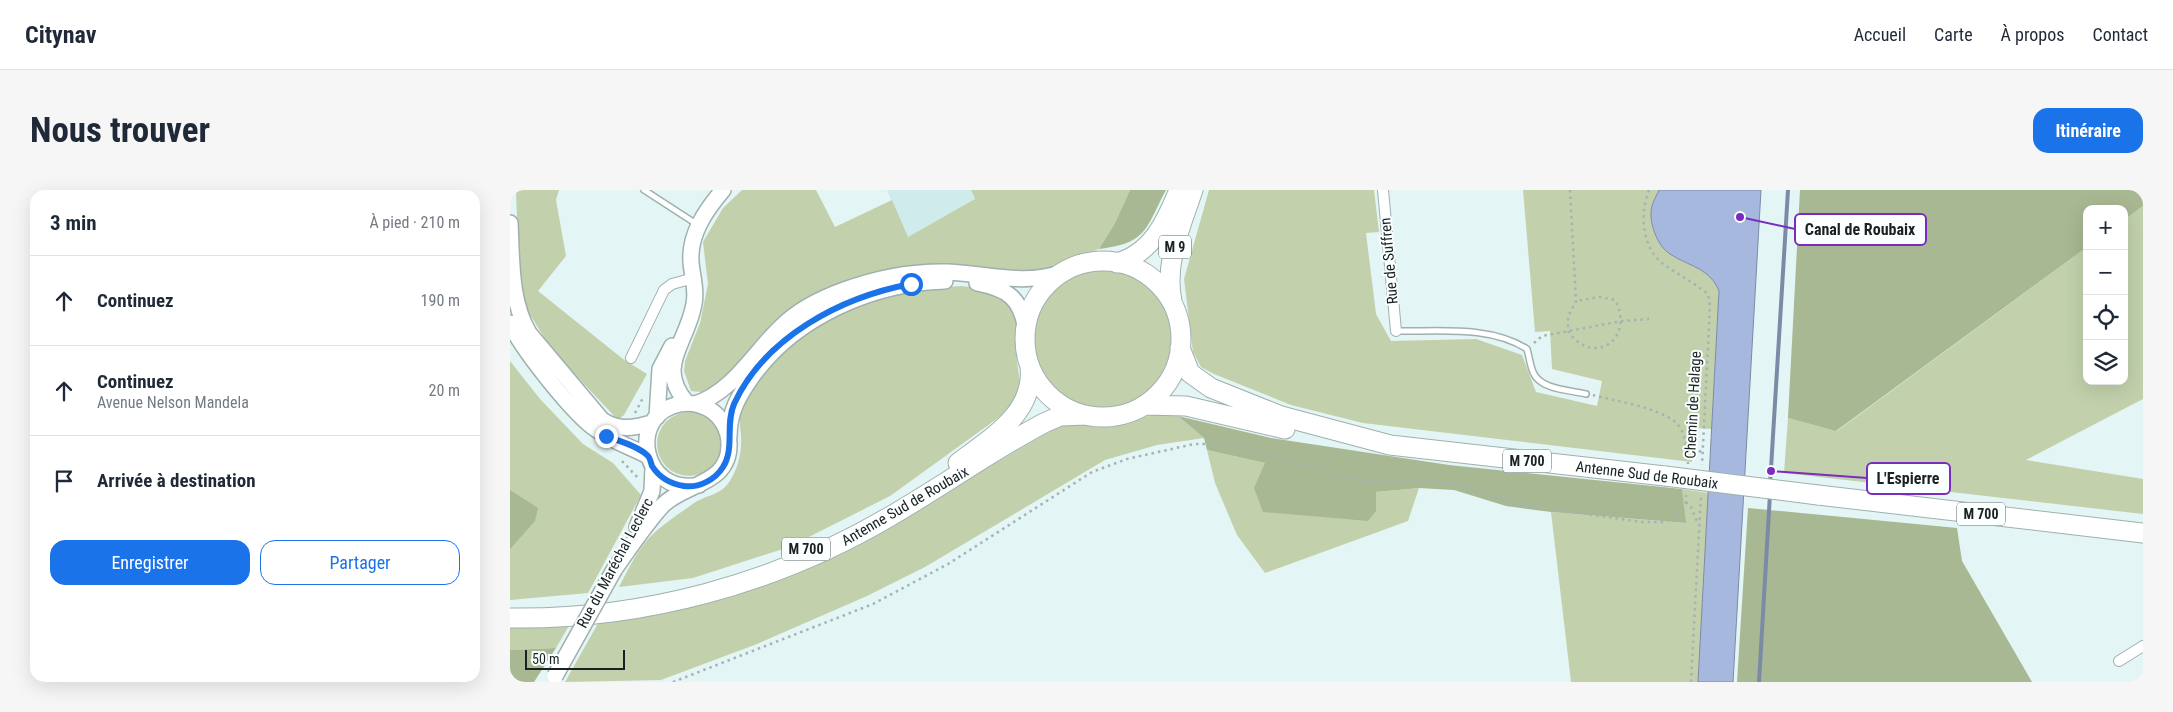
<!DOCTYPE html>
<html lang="fr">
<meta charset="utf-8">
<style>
:root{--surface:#fff;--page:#f6f6f7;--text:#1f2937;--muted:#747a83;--line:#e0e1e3;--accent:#1a73e8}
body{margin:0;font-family:"Roboto Condensed",sans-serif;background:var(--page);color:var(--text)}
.controls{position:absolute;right:15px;top:15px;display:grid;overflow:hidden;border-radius:10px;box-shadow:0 5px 20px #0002}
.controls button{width:45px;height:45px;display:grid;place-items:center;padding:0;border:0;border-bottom:1px solid var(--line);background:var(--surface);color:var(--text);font:25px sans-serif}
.scale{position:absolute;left:15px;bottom:12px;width:100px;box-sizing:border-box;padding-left:5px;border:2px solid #1b2121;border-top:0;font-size:14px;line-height:18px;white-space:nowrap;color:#1b2121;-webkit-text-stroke:4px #fbffff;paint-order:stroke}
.stop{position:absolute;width:15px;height:15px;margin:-11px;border:4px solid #1a73e8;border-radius:50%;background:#fff}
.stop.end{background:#1a73e8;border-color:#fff;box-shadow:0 1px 5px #0008}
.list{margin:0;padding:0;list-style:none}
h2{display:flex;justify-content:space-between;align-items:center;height:65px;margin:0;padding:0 20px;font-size:21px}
h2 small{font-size:16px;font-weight:400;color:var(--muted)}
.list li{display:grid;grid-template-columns:32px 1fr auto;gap:15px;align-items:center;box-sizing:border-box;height:90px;padding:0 20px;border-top:1px solid var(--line)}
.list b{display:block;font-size:19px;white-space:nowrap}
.list p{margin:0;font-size:16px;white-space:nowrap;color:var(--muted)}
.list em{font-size:16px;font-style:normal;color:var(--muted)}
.actions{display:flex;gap:10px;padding:15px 20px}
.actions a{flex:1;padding:11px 0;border:1px solid var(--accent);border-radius:15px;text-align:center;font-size:18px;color:var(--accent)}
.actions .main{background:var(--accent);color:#fff}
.icon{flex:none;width:28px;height:28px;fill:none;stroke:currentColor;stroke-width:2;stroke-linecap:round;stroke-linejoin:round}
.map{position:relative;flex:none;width:1633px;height:492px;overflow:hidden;border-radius:15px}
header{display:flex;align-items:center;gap:30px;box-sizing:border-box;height:70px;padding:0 25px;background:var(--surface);border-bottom:1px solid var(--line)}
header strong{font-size:24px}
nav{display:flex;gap:28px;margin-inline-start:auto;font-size:18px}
.intro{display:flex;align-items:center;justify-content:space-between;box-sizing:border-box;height:120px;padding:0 30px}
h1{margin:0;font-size:35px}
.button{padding:12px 22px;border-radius:15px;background:var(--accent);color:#fff;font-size:18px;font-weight:700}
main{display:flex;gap:30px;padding:0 30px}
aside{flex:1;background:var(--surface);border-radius:15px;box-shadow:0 5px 20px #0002}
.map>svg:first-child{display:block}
</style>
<header>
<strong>Citynav</strong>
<nav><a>Accueil</a><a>Carte</a><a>À propos</a><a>Contact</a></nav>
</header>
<div class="intro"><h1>Nous trouver</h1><a class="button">Itinéraire</a></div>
<main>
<aside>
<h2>3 min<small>À pied · 210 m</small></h2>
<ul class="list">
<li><svg class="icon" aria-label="ahead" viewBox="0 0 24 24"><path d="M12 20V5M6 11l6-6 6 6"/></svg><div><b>Continuez</b></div><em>190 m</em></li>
<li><svg class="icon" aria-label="ahead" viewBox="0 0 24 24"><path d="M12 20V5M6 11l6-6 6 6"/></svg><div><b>Continuez</b><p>Avenue Nelson Mandela</p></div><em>20 m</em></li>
<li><svg class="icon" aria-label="arrive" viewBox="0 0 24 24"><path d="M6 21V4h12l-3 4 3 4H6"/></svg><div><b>Arrivée à destination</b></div></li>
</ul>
<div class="actions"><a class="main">Enregistrer</a><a>Partager</a></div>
</aside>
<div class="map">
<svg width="1633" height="492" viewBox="0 0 1633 492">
<rect width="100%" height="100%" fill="#e3f5f4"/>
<path fill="#d0ebeb" d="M377 0H461L465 9 398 48Z"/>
<path fill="#c2d1ac" d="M6 0H49L46 10 56 66 28 101 113 169 137 184 114 225 108 230 42 160 14 115 9 86Z
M232 0H306L325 37 382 10 398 47 465 9 461 0H620L605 33 589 59 555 70 525 85 406 78 344 88 281 121 202 200 191 202 181 201 174 181 175 171 190 133 198 94 193 52 213 18Z
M699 0H864L869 42 856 43 866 124 881 151 966 149 1012 165 1026 202 1087 216 1092 191 1042 179 1040 141 1025 142 1013 0H1149C1146 7 1141 15 1141 22 1140 35 1148 57 1160 64 1178 76 1200 78 1209 101L1202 239 1184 238 1182 272 853 233 781 215 704 184 691 177 683 162 674 89Z
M1633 16V209L1516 270 1633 289V324L1274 283 1278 228 1327 241 1577 57V191H1614V30Z
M524 149a69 69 0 1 1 138 0a69 69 0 1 1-138 0Z
M452 96 473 99 501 113 507 131 505 156 510 193 504 210 495 223 380 306 279 357 183 388 109 397C118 380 126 362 139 348 151 335 169 324 184 313 194 306 209 305 217 295 228 280 232 264 231 245 230 237 229 227 231 219 237 202 251 185 263 172 313 120 382 99 452 96Z
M0 171 30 209 73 254 103 273 131 305 78 403 0 410Z
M147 254a32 32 0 1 1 64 0a32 32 0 1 1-64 0Z
M646 224 668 226 694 248 647 255 595 270 415 377 357 406 247 454 151 490 55 492 91 428 362 346 552 234C570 229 580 238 599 236 615 234 630 227 646 224Z
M697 260 755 273 866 321V302L909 298 898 331 755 383 727 345 705 293Z
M1172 299 1199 303 1188 492H1061L1041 322 1175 333Z
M0 433 60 434 46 458 0 460Z"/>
<path fill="#a8b892" d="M620 0H656C635 39 638 53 589 59L605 33Z
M1290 0H1626L1633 10V16L1614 30V19H1577V57L1326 241 1278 228Z
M668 226 761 248 939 275 1172 299 1176 333 1041 322 996 316 944 300 909 298 866 302V321L858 331 753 322 744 298 755 273 697 260 694 248Z
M0 300 28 318 25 331 0 359Z
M1238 318 1447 338 1452 371 1522 492H1227Z
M46 458 24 492H0V460Z"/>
<path fill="#a6b8dd" stroke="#7c8ba5" d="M1149 0H1251L1223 492H1188L1209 101C1200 78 1178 76 1160 64 1148 57 1140 35 1141 22 1141 15 1146 7 1149 0Z"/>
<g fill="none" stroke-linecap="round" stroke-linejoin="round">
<path stroke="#7c8ba5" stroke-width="4" d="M1260 295 1278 0
M1249 492 1260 304"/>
<g stroke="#9fb0af" stroke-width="8">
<path id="lane" d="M134 0 188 35
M886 141C928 142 980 135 1017 159 1019 166 1020 175 1023 182 1030 200 1060 200 1076 204"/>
</g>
<g stroke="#9fb0af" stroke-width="12">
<path id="street" d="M873 0 886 141
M121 168 154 100 162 94 184 88
M1609 471 1633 456"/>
</g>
<g stroke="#9fb0af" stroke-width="18">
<path id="secondary" d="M0 33C2 70 0 111 19 143L92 230C109 241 124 238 142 233
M467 93C498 99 511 108 516 140
M0 133C11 158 64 225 87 240 102 251 121 257 138 266
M177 213C145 176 177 154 184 114 187 99 182 86 181 72 179 44 196 20 213 0
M185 214C222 203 245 161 272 136 289 119 312 108 334 100 367 88 402 81 438 82 481 84 512 96 554 82
M147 227 150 179 162 156
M219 247C219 221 229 205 244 184 287 126 363 93 435 91
M127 337 142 301 143 277
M104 380C119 359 134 336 152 316 174 293 220 295 219 254 219 240 211 226 199 219 190 214 180 212 170 214 116 224 132 307 189 295"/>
</g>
<g stroke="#9fb0af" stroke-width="21">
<path id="highway" d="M515 149a78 78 0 1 1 156 0a78 78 0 1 1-156 0Z
M607 73C642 63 656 32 669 0
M662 111C654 73 671 36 683 0
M670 158 680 183 701 198 771 226 880 255 1155 286
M635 215 676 216 775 239
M448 273C482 247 525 223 520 176
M1308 305 1633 343
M0 428C132 430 265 394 379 327 431 297 481 261 534 233L550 226 576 225"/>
</g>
<path stroke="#a5b3b2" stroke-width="2.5" stroke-dasharray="2.5 4" stroke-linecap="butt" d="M1060 0 1066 111 1058 127V141C1084 179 1126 147 1105 110L1090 107 1066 111
M1139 0C1130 22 1131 56 1152 73 1167 84 1183 92 1198 104L1200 116 1192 275
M1024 153 1032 146 1112 131 1139 129
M1083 205C1105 211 1146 217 1164 231 1176 240 1177 261 1178 274
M125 223 133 208
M1177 267 1193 260
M112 271 129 289
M1176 312 1181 317 1188 334
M163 492 363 414 438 374 582 282 617 269 684 254H714L734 258 854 292 907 290 944 294 1002 313 1131 332H1155L1169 324 1176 312V305
M1181 492 1191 305"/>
<use href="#lane" stroke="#fff" stroke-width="5"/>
<use href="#street" stroke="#fff" stroke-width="10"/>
<use href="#secondary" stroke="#fff" stroke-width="15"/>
<use href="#highway" stroke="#fff" stroke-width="19"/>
<g stroke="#9fb0af" stroke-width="18" stroke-linecap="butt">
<path id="secondary-bridge" d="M45 486 104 380"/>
</g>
<g stroke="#9fb0af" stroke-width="21" stroke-linecap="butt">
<path id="highway-bridge" d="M1155 286 1308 305"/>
</g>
<use href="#secondary-bridge" stroke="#fff" stroke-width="15"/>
<use href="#highway-bridge" stroke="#fff" stroke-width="19"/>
</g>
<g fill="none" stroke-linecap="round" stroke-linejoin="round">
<path stroke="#1a73e8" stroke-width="6" d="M96 246C108 251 129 256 138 266 140 268 141 273 142 276 149 287 161 294 174 296 189 298 205 290 213 277 225 258 215 235 224 214 255 147 331 107 401 94"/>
</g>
<g text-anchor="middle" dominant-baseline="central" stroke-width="4" stroke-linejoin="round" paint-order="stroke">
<g fill="#fbffff" stroke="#5e6464" stroke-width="1">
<rect x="649" y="45.5" width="32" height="23" rx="4"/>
<rect x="993" y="259.5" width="48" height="23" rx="4"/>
<rect x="1447" y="312.5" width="48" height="23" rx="4"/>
<rect x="272" y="347.5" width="48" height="23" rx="4"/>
</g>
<g font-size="14" font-weight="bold" fill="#1b2121">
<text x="665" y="57">M 9</text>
<text x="1017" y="271">M 700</text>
<text x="1471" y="324">M 700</text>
<text x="296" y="359">M 700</text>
</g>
<g font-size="15" fill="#1b2121" stroke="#fbffff">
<text transform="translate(879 71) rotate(-95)">Rue de Suffren</text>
<text transform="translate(1183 215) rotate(-87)">Chemin de Halage</text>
<text transform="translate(1137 285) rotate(7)">Antenne Sud de Roubaix</text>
<text transform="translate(395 316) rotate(-30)">Antenne Sud de Roubaix</text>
<text transform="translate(105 373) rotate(-62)">Rue du Maréchal Leclerc</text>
</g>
</g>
<path fill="none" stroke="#7b2cbf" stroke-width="2" d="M1230 27L1285 39M1261 281L1357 288"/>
<g fill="#7b2cbf" stroke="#fbffff" stroke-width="2">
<circle cx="1230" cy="27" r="5"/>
<circle cx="1261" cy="281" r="5"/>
</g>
<g fill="#fbffff" stroke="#7b2cbf" stroke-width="2">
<rect x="1285" y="24" width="131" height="31" rx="5"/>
<rect x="1357" y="273" width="83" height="31" rx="5"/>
</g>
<g font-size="16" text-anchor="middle" font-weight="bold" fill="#1b2121">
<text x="1350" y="45">Canal de Roubaix</text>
<text x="1398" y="294">L'Espierre</text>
</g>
</svg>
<div class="controls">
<button>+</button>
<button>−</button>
<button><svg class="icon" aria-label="locate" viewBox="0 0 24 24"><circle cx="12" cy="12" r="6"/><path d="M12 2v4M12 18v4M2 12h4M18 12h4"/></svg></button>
<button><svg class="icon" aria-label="layers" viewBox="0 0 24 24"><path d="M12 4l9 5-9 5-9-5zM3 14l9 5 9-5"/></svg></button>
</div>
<div class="scale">50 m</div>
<div class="stop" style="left:401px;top:94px"></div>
<div class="stop end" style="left:96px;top:246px"></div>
</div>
</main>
